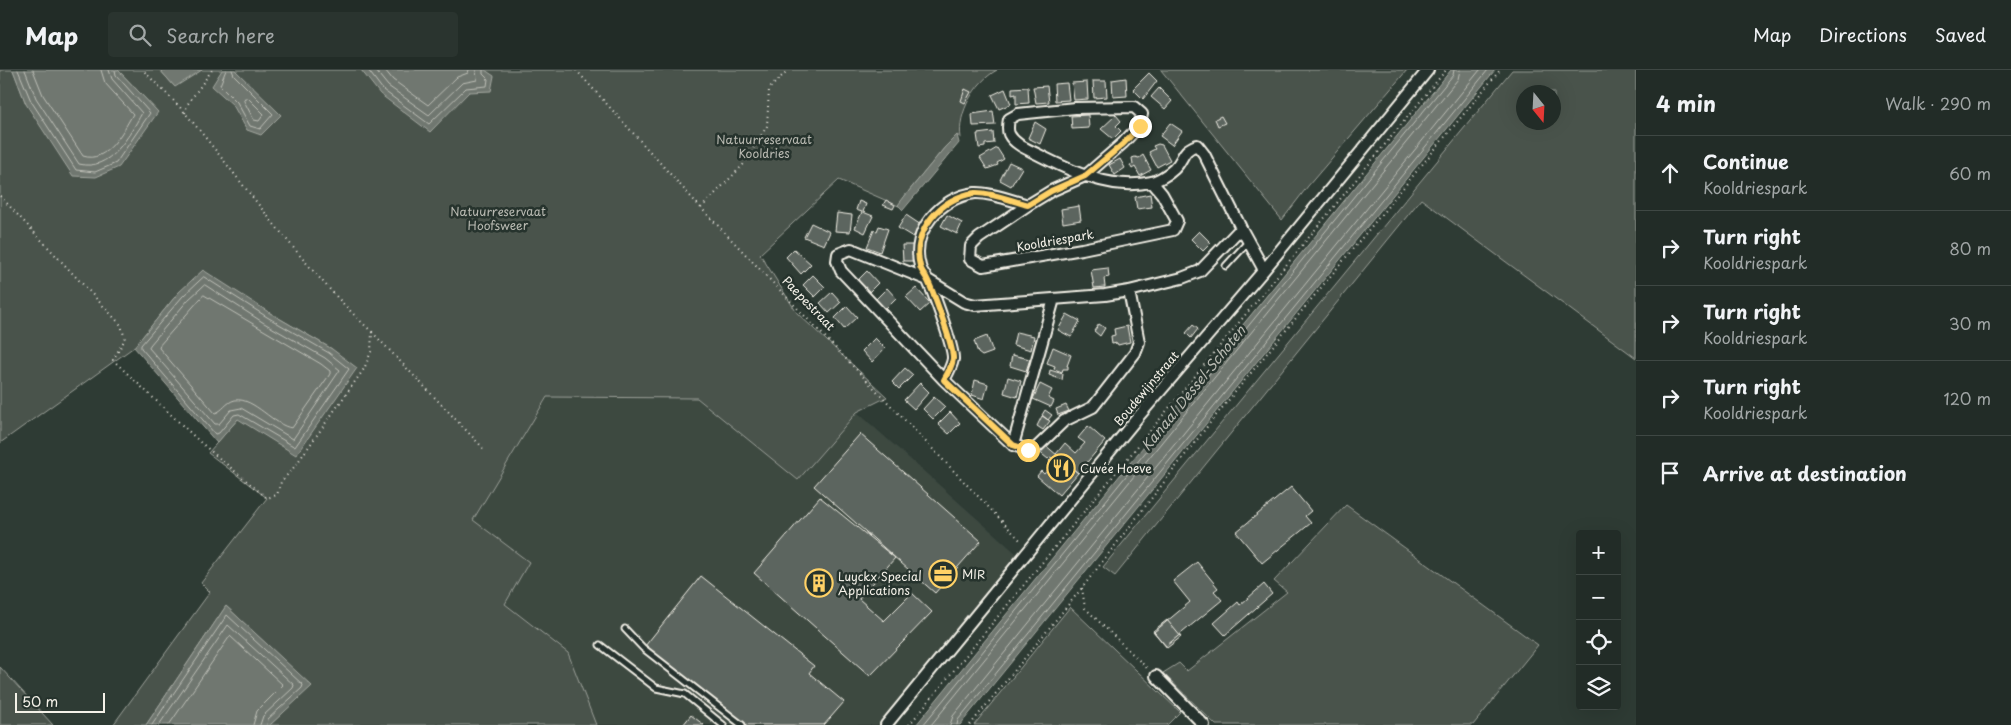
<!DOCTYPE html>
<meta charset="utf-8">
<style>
:root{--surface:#222c27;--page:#2a342f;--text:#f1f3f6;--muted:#a2a7a7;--line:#3f4844}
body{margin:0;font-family:"Playpen Sans",sans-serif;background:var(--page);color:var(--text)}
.controls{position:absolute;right:15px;bottom:15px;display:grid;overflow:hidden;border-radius:5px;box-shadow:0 5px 20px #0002}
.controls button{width:45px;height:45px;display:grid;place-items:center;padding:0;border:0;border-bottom:1px solid var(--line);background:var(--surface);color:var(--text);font:25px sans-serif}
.compass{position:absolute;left:1516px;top:15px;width:45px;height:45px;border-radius:50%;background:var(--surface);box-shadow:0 5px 20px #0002;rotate:162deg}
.scale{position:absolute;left:15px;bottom:12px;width:90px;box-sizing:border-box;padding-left:5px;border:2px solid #f4f1e8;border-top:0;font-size:14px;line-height:18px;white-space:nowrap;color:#f4f1e8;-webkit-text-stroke:4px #26332d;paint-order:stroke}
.stop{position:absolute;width:15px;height:15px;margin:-11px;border:4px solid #ffd166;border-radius:50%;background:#fff}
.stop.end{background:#ffd166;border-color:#fff;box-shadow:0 1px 5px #0008}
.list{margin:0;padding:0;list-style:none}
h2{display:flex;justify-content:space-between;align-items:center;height:65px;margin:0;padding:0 20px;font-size:21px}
h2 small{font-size:16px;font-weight:400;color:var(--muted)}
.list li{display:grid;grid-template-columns:32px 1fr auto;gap:15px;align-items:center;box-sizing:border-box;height:75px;padding:0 20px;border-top:1px solid var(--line)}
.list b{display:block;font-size:19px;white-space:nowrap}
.list p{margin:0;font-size:16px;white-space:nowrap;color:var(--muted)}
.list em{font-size:16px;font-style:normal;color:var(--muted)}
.icon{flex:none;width:28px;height:28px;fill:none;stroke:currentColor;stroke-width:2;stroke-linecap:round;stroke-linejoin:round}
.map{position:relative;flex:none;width:1636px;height:655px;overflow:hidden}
header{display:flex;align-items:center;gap:30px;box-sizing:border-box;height:70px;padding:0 25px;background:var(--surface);border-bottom:1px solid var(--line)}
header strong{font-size:24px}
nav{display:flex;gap:28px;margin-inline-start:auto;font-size:18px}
.search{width:350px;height:45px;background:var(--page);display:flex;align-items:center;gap:12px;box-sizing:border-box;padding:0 18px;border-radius:5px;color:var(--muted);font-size:19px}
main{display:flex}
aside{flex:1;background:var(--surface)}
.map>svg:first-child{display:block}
</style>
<header>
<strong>Map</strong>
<div class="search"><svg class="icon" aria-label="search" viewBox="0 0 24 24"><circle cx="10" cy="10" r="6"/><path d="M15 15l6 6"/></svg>Search here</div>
<nav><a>Map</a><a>Directions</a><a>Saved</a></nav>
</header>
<main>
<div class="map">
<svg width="1636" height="655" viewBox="0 0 1636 655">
<rect width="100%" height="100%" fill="#2e3b34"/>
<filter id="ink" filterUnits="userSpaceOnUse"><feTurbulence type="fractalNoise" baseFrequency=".02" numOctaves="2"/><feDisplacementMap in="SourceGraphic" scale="10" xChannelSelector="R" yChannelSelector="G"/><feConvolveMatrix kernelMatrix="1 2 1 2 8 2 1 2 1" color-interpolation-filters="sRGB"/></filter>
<g filter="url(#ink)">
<path fill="#3c4841" d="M547 327 697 328 798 410 857 342 1018 485 882 655H596L568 583 505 534 473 450Z"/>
<path fill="#48524c" stroke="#9ea29a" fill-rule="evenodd" d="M0 0H13L26 34 158 42 118 0H160L175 17 164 0H997C975 12 957 43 961 68L957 65 945 77 904 127 901 137 839 110 760 184 797 243 887 327 857 342 798 410 697 328 547 327 473 450 529 492 505 534 568 583 596 655H270L311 616 226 536 146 655H113L210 522 201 513 267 428 208 383 238 349 332 279 270 243 179 222 134 277 0 373Z
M1161 0H1407L1308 116 1282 150Z
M1512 0H1636V288L1421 129 1115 506 1103 497ZM1524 22H1554V52H1524Z
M1346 435 1538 575 1473 655H1216L1163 603 1179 593 1187 601 1287 522 1274 511Z
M1070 537 1180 642 1167 655H974Z
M0 597 53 655H0Z"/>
<path fill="#6f7770" stroke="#a4a8a0" d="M13 0H118L158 42 119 97 96 107 73 106 26 34Z
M160 0H202L175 17Z
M222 0H235L281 45 261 65 247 60 233 35 212 16Z
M361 0H485L494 6 491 21 469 22 430 62 380 24Z
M1451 0H1495L960 655H916Z
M957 65 959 73 903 140 898 135 904 127 945 77Z
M203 200 270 243 332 279 357 298 296 385 238 349 217 373 134 277 179 222Z
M226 536 312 616 270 655H146Z"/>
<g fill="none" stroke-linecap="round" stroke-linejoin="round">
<path stroke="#bfc0b8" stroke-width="1" d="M18 0 31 31 76 100 95 102 116 93 150 43 116 5 115 0
M25 0 36 28 79 94C110 102 129 66 142 43L112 9 109 0
M33 0 43 25 83 86C107 94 123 61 133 44L105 13 101 0
M226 0 220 15 237 32 250 56 260 59 273 44 234 5 232 0
M368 0 383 20 429 54 466 18 487 16 488 9 483 4V0
M375 0 388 16 429 45 462 13 477 10 476 0
M385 0 393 10 428 35 457 7 468 3 469 0
M245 28H248L264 44 259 51 254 50 244 31Z
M204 207 267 247 329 283 349 299 295 377 239 344 234 345 219 363 215 364 141 278V275L183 226Z
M205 215 264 253 325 288 340 300 293 369 241 338 231 340 219 354H215L149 278 150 275 188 230Z
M204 225 321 294 330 301V304L292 358C274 356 254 327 235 330 226 332 223 341 215 343L159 278 160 275Z
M152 655 227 545 303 615 302 618 268 649 267 655
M159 655 228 555 294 615 293 618 263 646 260 655
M169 655 230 566 283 615 257 641 253 655
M923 655 1453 5 1454 0
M931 655 1458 9 1460 0
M950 655 953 646 1480 0
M957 655 958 650 1488 0"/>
</g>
<path fill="#5c655e" stroke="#f4f1e8" d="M1149 3 1157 11 1143 29 1133 19Z
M1126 8 1127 26 1113 27 1112 10Z
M1093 11H1106L1107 27 1094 28Z
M1087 12 1088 29 1074 30 1072 13Z
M1067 13 1069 30 1055 31 1054 14Z
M1047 16 1049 32 1036 33 1033 17Z
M1028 17 1029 33 1016 34V24L1012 25V18Z
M1159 18 1172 31 1165 39 1151 27Z
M965 19 971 22 965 33 961 31Z
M1005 19 1011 34 999 39 992 25Z
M993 41 995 55 973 56 972 44Z
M1088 45 1089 58 1072 59 1071 46Z
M1116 45 1121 51 1116 56 1121 61 1113 69 1101 59Z
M1221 46 1225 53 1218 56 1215 49Z
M1035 52 1046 59 1040 74 1028 68Z
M1170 53 1182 61 1172 75 1160 66Z
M993 62 994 73 985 74V77L979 78 977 64Z
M1158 74 1162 75 1170 90 1157 97 1149 82 1155 79 1153 76Z
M997 78 1004 89 997 93 998 95 987 99 980 88Z
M1143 85 1151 100 1140 106 1135 97 1132 99 1130 95 1133 94 1132 88 1135 87 1139 88Z
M1120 89 1125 98 1115 105 1109 95Z
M1009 92 1022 98 1011 116 1000 110Z
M1150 124 1152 137 1137 139 1135 127Z
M886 130 895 135 893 139 883 135Z
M859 131 866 134 863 142 873 146 865 163 855 158 862 142 856 140Z
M1079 136 1081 150 1063 153 1061 139Z
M837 143 852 145 850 162 835 161Z
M906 145 921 155 913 167 898 158Z
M947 145 962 153 957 164 941 156Z
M811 153 830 162 824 175 804 167Z
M879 156 888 159 880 182 867 177 874 160 877 161Z
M1199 161 1211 173 1203 181 1191 169Z
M902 175H915V191H903Z
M794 179 811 194 801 204 786 187Z
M1108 198 1109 207 1104 208 1105 217 1094 218 1091 200Z
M867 201 878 213 868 223 857 211Z
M813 205 825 217 815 227 803 215Z
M887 218 896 228 884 240 875 230Z
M916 218 930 233 920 242 906 227Z
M832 222 841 232 829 243 820 233Z
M847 236 857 247 844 259 835 248Z
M1067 244 1080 251 1071 267 1058 260Z
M1099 254 1105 258 1100 266 1094 261Z
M1193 255 1198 259 1191 268 1186 263Z
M1127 256 1130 272 1118 275 1117 273 1112 274 1111 266 1115 265 1114 259Z
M1016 262 1034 266 1031 280 1013 275Z
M987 266 993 282 982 286 978 283 974 271Z
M875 268 885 278 872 292 862 281Z
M1053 277 1071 285 1067 296H1068V299H1063L1062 302 1054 299 1055 296 1047 293Z
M1012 285 1030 289 1026 301 1010 296Z
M905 298 913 305 899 319 892 312Z
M1050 300 1063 304 1062 310 1049 305Z
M1008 307 1021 311 1017 327 1004 323Z
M975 310 988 314 984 329 972 325Z
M920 313 929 322 914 339 904 330Z
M1040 314 1052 320 1048 328 1054 331 1051 337 1033 329Z
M934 327 945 337 933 349 923 339Z
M1066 335 1069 341 1058 345 1056 339Z
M1045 340 1052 345 1048 350 1042 345Z
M950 342 960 353 949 364 938 354Z
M1042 346 1050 351 1043 360 1037 356Z
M1088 356 1105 371 1078 403 1056 384 1065 373 1076 383 1085 373 1078 368Z
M860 364 981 471 935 523 814 416Z
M1044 374 1078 403 1059 425 1037 406 1041 401 1044 404 1053 394 1049 391 1052 388 1050 387 1048 389 1038 381Z
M1291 417 1311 441 1305 446 1311 453 1262 493 1236 462Z
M820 427 895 488 859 529 884 551 912 523 932 542 870 606 754 503Z
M1197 492 1218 518 1214 521 1222 530 1166 576 1154 562 1190 532 1173 511Z
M701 506 814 596 809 603 844 632 824 655H745L645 576Z
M1264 514 1272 524 1225 565 1214 553 1238 532 1240 535Z
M1167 550 1181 567 1167 578 1153 561Z
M691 645 704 655H683Z"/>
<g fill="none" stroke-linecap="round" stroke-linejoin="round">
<g stroke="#f4f1e8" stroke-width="9">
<path id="service" d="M1226 196 1248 172
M625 559 643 578 742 655
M600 575 656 618 685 624 723 655"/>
</g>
<g stroke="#f4f1e8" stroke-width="14">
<path id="minor" d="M1152 112 1162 124 1177 151 1173 160 1082 179 983 196 970 189 971 176 979 168 1028 135 1051 121 1085 106 1123 73 1139 56 1142 44 1134 37 1075 38 1018 44 1009 49C1008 54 1007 59 1009 64 1014 74 1027 79 1037 84 1070 101 1112 121 1151 112 1157 111 1169 104 1174 99 1185 89 1180 81 1197 75L1204 84 1241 158 1264 200
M1129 221 1105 225 975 235 964 232 928 210 851 179 838 184 837 191 841 201 944 310 1013 375 1028 380 1036 378 1064 351 1093 337 1135 283 1139 272 1129 221 1182 208 1200 201 1241 158
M944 310C948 303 952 296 953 289 954 278 933 221 927 209 925 205 921 201 920 196 910 161 941 127 975 123 990 122 1013 131 1028 135
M1013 375 1054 229
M1156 606 1204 655
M886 655 1138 347 1264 200 1428 0"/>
</g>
<path stroke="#f4f1e8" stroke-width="2" stroke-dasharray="1 4" stroke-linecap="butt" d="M576 0 701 138 1022 472
M185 43 187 35 212 0
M0 126 121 255 125 269 113 290 200 372 267 428 277 425 281 412 295 396 364 299 371 282 372 262C302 197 247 117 186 44 173 29 157 15 143 0
M701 138 743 95 767 56 769 19 788 0
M372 262 486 381
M1082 518 1085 538 1148 599
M909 655 1446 0
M970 655 1082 518 1213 349 1500 0"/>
<use href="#service" stroke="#26332d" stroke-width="5"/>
<use href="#minor" stroke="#26332d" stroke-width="10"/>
</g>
</g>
<g fill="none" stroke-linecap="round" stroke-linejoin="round" filter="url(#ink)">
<path stroke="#ffd166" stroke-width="6" d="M1028 380 1013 375 944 310C948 303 952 296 953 289 954 278 933 221 927 209 925 205 921 201 920 196 911 161 941 127 975 123 990 122 1013 131 1028 135L1051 121 1085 106 1123 74 1140 56"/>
</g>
<defs>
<g id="restaurant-ring" transform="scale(1.4375)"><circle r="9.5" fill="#26332d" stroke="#ffd166" stroke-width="1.5"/><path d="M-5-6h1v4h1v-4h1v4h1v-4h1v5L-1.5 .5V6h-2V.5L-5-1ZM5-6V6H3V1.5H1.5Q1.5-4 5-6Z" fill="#ffd166"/></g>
<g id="office-ring" transform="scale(1.4375)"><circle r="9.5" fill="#26332d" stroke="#ffd166" stroke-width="1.5"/><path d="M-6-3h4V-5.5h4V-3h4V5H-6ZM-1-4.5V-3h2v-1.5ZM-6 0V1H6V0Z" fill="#ffd166"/></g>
<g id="building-ring" transform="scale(1.4375)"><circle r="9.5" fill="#26332d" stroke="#ffd166" stroke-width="1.5"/><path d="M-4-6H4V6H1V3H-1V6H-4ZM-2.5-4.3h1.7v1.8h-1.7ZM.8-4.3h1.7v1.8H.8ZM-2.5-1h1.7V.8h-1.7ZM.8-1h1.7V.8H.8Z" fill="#ffd166"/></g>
</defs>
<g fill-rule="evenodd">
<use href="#restaurant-ring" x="1061" y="398"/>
<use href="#office-ring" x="943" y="504"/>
<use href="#building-ring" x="819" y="513"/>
</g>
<g text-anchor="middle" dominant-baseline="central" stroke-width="5" stroke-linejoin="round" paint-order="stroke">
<g font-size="12" fill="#b8b9b1" stroke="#26332d">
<text x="764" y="69">Natuurreservaat<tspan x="764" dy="14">Kooldries</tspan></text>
<text x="498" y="141">Natuurreservaat<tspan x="498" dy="14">Hoofsweer</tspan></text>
</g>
<g font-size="12" fill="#f4f1e8" stroke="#26332d">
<text transform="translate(1055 170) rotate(-10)">Kooldriespark</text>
<text transform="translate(809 233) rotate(46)">Paepestraat</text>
<text transform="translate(1146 318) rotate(-50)">Boudewijnstraat</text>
</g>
<g font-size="12" fill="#f4f1e8" stroke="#26332d" text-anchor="start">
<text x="1080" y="398">Cuvée Hoeve</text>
<text x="962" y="504">MIR</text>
<text x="838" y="506">Luyckx Special<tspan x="838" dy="14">Applications</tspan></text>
</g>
<g font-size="14" font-style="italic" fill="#b8bab2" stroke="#26332d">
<text transform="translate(1193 318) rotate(-51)">Kanaal Dessel-Schoten</text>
</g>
</g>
</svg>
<div class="controls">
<button>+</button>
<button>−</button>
<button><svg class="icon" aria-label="locate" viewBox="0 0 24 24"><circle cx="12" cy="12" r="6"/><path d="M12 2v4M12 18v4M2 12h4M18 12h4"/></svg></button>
<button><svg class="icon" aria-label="layers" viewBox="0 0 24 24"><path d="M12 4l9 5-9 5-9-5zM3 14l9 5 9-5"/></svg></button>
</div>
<svg class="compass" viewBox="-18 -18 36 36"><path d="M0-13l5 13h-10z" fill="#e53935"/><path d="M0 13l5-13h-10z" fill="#a2a7a7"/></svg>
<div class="scale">50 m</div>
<div class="stop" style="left:1028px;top:380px"></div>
<div class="stop end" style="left:1140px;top:56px"></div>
</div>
<aside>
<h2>4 min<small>Walk · 290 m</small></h2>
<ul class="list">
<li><svg class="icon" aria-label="ahead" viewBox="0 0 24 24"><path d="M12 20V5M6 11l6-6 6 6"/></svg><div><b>Continue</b><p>Kooldriespark</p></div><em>60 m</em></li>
<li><svg class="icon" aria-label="right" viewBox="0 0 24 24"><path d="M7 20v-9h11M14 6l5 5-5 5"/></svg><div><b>Turn right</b><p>Kooldriespark</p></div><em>80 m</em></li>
<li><svg class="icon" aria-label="right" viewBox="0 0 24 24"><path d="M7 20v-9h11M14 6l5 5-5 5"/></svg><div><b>Turn right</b><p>Kooldriespark</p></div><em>30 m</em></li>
<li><svg class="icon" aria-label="right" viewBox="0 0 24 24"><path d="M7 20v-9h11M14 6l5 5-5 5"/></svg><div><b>Turn right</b><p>Kooldriespark</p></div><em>120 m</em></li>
<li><svg class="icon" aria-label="arrive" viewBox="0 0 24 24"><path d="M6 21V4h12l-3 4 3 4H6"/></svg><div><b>Arrive at destination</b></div></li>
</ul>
</aside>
</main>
